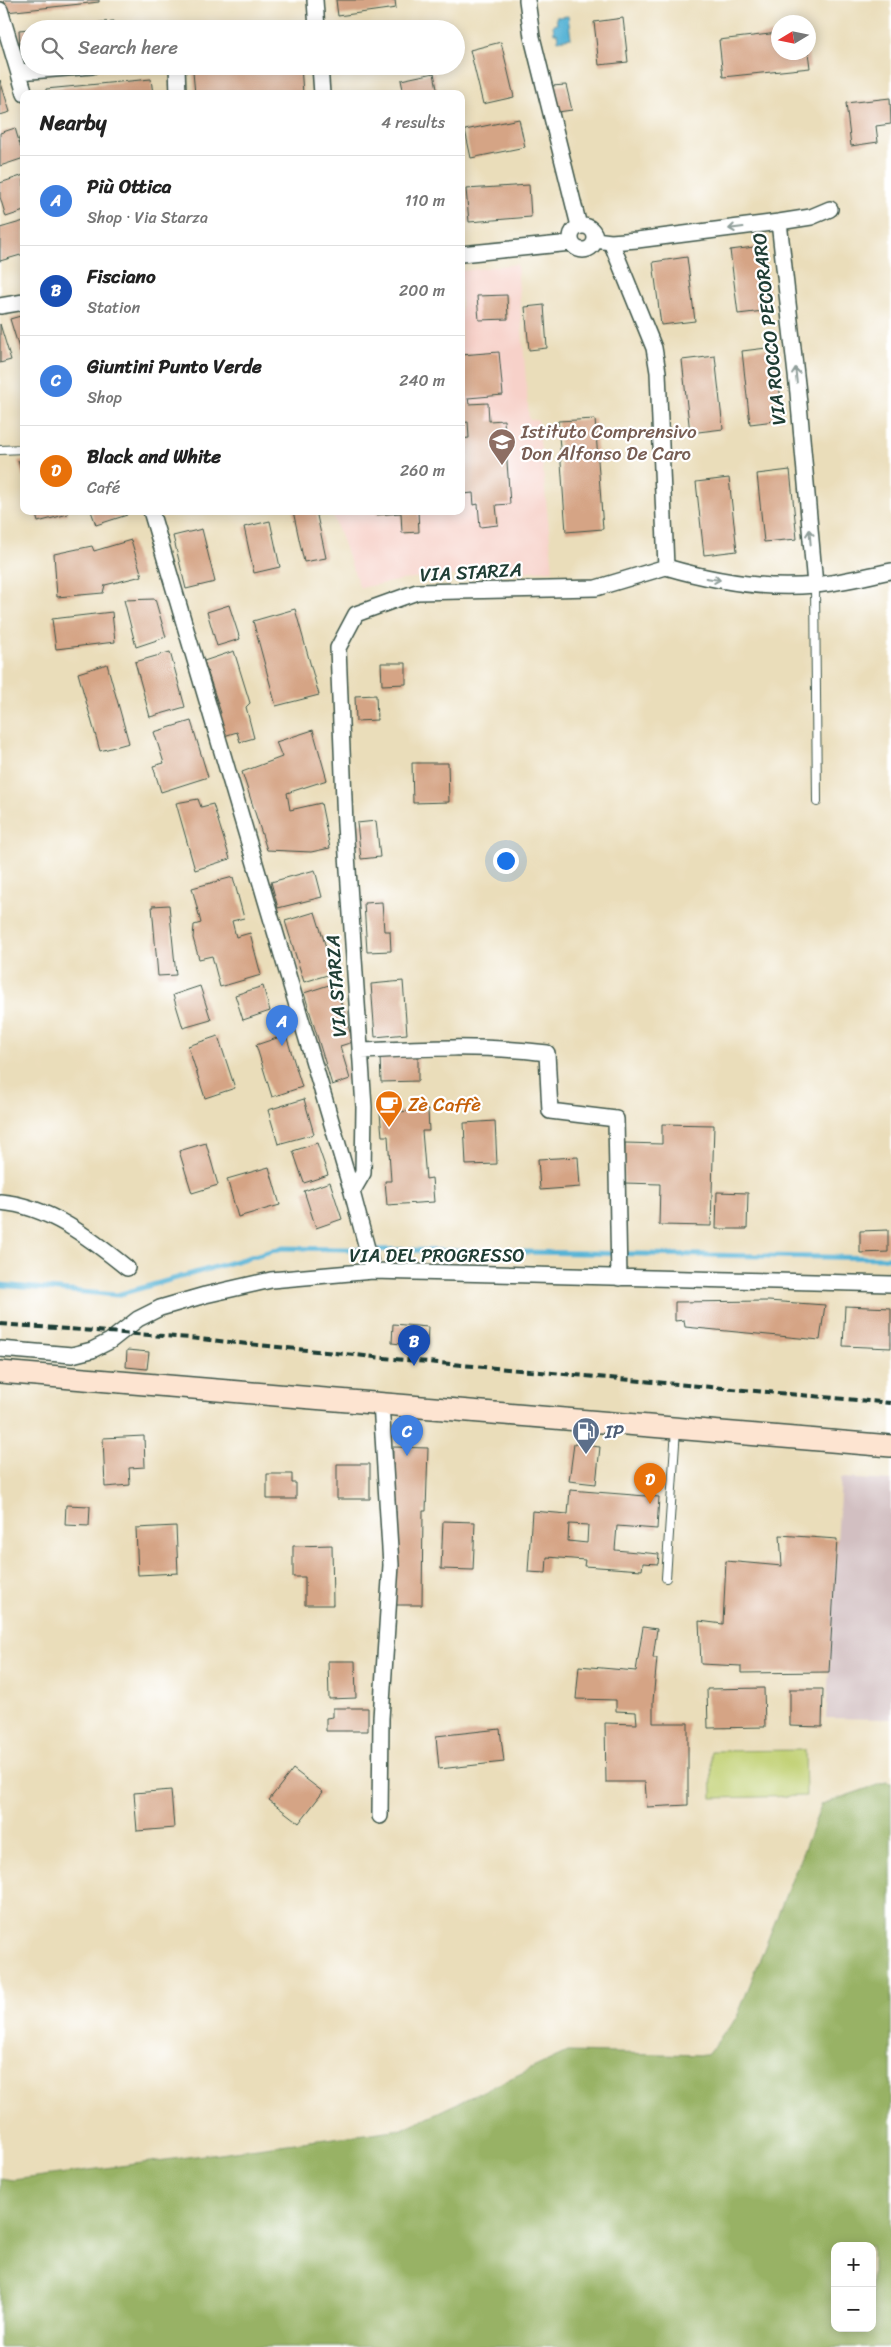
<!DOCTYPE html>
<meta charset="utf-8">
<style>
:root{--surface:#fff;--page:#f6f6f6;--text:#222;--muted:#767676;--line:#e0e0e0;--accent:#111827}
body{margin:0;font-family:Sriracha,sans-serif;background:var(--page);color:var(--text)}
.controls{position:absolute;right:15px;bottom:15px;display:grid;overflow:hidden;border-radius:10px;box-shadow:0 2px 12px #0003}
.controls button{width:45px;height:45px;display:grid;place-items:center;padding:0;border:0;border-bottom:1px solid var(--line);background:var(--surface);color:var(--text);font:25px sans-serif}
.compass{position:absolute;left:771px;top:15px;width:45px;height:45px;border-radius:50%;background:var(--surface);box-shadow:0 2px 12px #0003;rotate:260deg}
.you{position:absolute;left:505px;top:860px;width:18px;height:18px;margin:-12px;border:4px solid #fff;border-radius:50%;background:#1a73e8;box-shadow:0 0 0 8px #1a73e833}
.badge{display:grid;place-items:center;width:32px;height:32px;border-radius:50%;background:var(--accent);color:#fff;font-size:16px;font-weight:700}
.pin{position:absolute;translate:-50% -41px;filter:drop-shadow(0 1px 2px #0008)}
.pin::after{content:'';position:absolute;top:26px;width:18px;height:15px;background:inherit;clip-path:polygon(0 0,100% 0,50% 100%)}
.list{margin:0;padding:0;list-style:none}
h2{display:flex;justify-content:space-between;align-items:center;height:65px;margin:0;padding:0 20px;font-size:21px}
h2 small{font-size:16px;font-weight:400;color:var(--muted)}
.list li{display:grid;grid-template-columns:32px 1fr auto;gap:15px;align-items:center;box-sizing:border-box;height:90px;padding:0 20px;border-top:1px solid var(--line)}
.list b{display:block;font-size:19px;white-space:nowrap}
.list p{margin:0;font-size:16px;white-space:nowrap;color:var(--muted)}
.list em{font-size:16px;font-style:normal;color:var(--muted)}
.icon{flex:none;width:28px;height:28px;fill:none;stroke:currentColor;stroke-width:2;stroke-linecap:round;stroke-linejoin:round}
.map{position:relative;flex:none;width:891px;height:2347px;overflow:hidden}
.search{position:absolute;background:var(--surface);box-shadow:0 2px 12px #0003;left:20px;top:20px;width:445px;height:55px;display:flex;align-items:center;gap:12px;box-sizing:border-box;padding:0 18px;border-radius:28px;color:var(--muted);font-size:19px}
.panel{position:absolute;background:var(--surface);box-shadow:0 2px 12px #0003;left:20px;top:90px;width:445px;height:425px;border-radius:10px}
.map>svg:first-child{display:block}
</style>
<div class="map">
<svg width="891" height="2347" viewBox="0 0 891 2347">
<rect width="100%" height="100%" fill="#fff"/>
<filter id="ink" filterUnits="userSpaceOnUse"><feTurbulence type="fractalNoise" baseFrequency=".02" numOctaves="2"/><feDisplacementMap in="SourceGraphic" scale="10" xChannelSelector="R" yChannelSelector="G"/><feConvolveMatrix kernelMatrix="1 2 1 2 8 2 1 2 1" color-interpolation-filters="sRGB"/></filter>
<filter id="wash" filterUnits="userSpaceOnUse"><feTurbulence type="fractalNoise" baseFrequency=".0096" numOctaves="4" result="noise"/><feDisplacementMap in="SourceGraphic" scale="20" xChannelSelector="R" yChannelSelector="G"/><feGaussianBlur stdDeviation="1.12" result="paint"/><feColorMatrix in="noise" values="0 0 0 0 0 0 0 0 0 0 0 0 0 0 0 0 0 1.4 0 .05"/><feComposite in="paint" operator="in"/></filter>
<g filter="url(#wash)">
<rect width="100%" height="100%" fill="#eaddba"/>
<path fill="#f7d1c9" d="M517 264 529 420H538L553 570 413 578 360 588 331 511H461V271Z"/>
<path fill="#d2bfc1" d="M841 1478 891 1481V1719L826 1718Z"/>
<path fill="#c1d073" stroke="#708654" d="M805 1750 806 1796 712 1798 711 1751Z"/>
<path fill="#98b265" stroke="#5c784c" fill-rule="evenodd" d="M886 1782 891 1783V2347H0V2178L13 2180 402 2129 567 2052 707 2055 737 2017 822 1804ZM835 2246H872V2328H835Z"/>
<path fill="#57b3d5" stroke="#3b7884" d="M568 16 571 38 558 40 557 33H554L553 25 557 24 556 17Z"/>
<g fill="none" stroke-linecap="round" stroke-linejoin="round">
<path stroke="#57b3d5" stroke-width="5" d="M0 1285 117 1295 282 1248 891 1258"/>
</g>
<g id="blocks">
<path fill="#d5a485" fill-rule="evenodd" d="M4 0H99V2L6 12Z
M336 0H395L396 8 338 16Z
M623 18 628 62 599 65 594 22Z
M114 21 115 29H48V27Z
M29 29V62L21 63 19 30Z
M778 33V52H808L810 68 723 77 719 40Z
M501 42 514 97 483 104 470 50Z
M273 66H301L303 94H195L193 72Z
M434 73 438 94H404L401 80Z
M151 79 153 94H46V89Z
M0 80 10 112 0 115Z
M566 85 572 110 558 112 551 86Z
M890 98 891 124 876 126 878 142 851 146 846 103Z
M519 119 525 147 471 158 465 130Z
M15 128 24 158 0 166V133Z
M24 175V211L6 217 0 197V183Z
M529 185 531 217 469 222 466 189Z
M24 221V254L0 261V228Z
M763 246 772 310 738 314 730 250Z
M687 257 695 321 661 325 653 262Z
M507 295 508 319 479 320 477 296Z
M544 305 547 348 529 350 525 307Z
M24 315V357L22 358 10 319Z
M0 324 11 360 0 363Z
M775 347 783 420 750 424 742 351Z
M499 352 503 395 468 398 469 404 488 403 489 421 504 420 510 504 496 505 498 525 480 527 478 504 474 505 473 493 463 494 461 439 469 438 468 422 461 423V355Z
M715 356 723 429 690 433 682 360Z
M595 419 603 529 566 532 558 421Z
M24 460V477H23L18 461Z
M790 470 797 539 764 542 757 474Z
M729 478 737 551 704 555 696 482Z
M35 511H67L68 514 38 522Z
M91 511H125L127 515 96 525Z
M293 511H316L326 558 304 562Z
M376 511H418L419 532 402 533 401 513 376 515Z
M270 521 280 567 254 573 244 527Z
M202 529 215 582 186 589 173 536Z
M131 540 142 576 105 585 103 593 57 597 54 554 92 546 94 551Z
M155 599 166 637 136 647 124 600Z
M229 605 240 639 217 646 207 612Z
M295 609 319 695 276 706 253 621Z
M112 612 115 642 56 649 52 619Z
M234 651 250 703 246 707 254 738 240 742 237 732 224 736 218 714 221 713 204 661Z
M170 652 185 707 150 717 135 662Z
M381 663H406V684L382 685Z
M107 664 129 743 100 751 78 673Z
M376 695 377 720 356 721 355 696Z
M191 721 208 777 161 792 153 766 164 763 154 732Z
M313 730 327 780 287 793 290 810 321 803 330 848 311 852 267 850 242 772 282 757 276 742Z
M412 763H448L449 802 413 803Z
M198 799 201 807 213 804 230 859 195 870 176 803Z
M376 821 380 857 361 859 357 823Z
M315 870 322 897 278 908 271 882Z
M233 877 244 918 232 921 236 937 250 933 261 975 220 987 212 956 199 959 193 938 194 925 201 923 192 888Z
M382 902 384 931H390L391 951 367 952 364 903Z
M169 905 176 975 158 976 152 906Z
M315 912 334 973 304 982 285 921Z
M403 981 407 1034 375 1037 371 984Z
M335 983 353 1042 340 1046 350 1079 332 1085 304 993Z
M200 986 211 1020 183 1028 173 995Z
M263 986 270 1011 243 1020 235 995Z
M286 1035 302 1087 272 1097 256 1045Z
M218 1036 235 1088 205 1098 188 1046Z
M418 1055V1081L381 1082 380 1056Z
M304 1099 314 1134 278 1144 268 1110Z
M428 1110 429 1131H422L426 1179 432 1178 434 1202 387 1205 385 1181H391L388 1136H382L380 1113Z
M495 1121 497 1164 466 1165 464 1123Z
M662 1124 714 1125 711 1226 659 1225 660 1184 624 1183 625 1143 662 1144Z
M206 1143 218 1185 192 1193 179 1151Z
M317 1143 328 1175 304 1183 293 1151Z
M578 1157 580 1187 540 1190 538 1159Z
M269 1167 280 1205 238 1217 227 1179Z
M330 1182 342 1219 316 1228 304 1191Z
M717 1192 748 1193 747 1229H716Z
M888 1230V1252L860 1253V1231Z
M768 1301 825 1305 820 1340 685 1327 684 1320 675 1321V1302Z
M845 1306 891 1308V1348L843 1346Z
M393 1324 428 1327 427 1347 392 1343Z
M127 1350 149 1352 147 1369 126 1367Z
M144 1436 145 1467 129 1468 130 1485 105 1487 103 1438Z
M574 1444 600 1447 596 1484 569 1481Z
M393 1447 428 1448 426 1511H423L422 1605H395L396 1511H392Z
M337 1464H370V1499H337Z
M267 1474H292V1483H296V1499H267Z
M570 1490 659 1497 657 1529 617 1526 615 1550 659 1554 658 1564 643 1563 642 1570 584 1566 585 1560 547 1557 546 1573 528 1572 532 1511 568 1514ZM569 1524 588 1525 587 1543 568 1541Z
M66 1505 90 1506 89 1526 65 1525Z
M443 1521 475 1522 473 1570 441 1569Z
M176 1526 178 1573 138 1575 136 1528Z
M780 1535 837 1539 829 1672 741 1673V1666L701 1664 699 1621 723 1624 726 1561 782 1566Z
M332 1545 333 1605H305V1577H293V1546Z
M643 1627 657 1629 653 1658H657L653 1701V1723H688V1805L647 1807 645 1782H606L605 1723 637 1724 636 1712 616 1711V1700L576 1699 579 1666 636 1671Z
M328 1661H355L356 1698 329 1699Z
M764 1688 765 1727 708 1728 707 1689Z
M790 1689H823L822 1727 790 1726Z
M333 1708H368V1731H326V1718L333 1717Z
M500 1729 504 1762 439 1769 436 1736Z
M293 1769 323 1792 299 1823 269 1800Z
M171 1790 174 1828 137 1831 134 1793Z"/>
</g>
</g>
<g filter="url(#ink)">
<use href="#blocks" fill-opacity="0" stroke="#3d5548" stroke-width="1"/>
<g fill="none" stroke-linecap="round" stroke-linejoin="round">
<g stroke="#3d5548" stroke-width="10">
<path id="service" d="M0 450 24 449
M815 585 817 802
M666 1578 676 1429"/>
</g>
<g stroke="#3d5548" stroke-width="18">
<path id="minor" d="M315 0 317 29
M527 0 532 37 579 226
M0 10 25 94
M177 66 178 94
M320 66 322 94
M19 72 92 66
M779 222 811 217 830 209
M571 238a12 12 0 1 1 24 0a12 12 0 1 1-24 0Z
M595 240 611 242 637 240 779 222 798 393 815 585
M611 242 654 348 658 372 666 567
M461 254 571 243
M0 306 24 302
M151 511 352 1192 373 1271
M666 567C714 581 765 590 815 585 840 583 866 576 891 571
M361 1051C422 1048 485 1045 547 1053L550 1111 616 1119 619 1278
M352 1192 363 1173 364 1107 345 825 338 648 356 614 417 592 596 588 666 567
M0 1202C49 1206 90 1238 127 1268
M0 1349 72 1355 92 1350 110 1341 138 1319 160 1308 205 1295 271 1280 373 1271 891 1284
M380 1816 381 1718 391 1565 381 1403"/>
</g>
<g stroke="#3d5548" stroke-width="24">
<path id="secondary" d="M0 1372 891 1446"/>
</g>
<use href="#service" stroke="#fff" stroke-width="8"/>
<use href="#minor" stroke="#fff" stroke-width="15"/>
<use href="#secondary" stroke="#fde4d1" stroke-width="21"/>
<path stroke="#1f3d34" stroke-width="4" stroke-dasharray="8 4" stroke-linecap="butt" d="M0 1324 190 1338 394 1359 891 1403"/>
</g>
<defs><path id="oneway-shaft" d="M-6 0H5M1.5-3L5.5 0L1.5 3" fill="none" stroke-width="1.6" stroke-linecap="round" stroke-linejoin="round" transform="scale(1.25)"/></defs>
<g stroke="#8f9e9a">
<use href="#oneway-shaft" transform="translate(736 228) rotate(173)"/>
<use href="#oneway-shaft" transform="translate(796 375) rotate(-96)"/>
<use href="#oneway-shaft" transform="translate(810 537) rotate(-95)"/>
<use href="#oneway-shaft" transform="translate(713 579) rotate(8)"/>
</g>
</g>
<defs>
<g id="school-pin" transform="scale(1.4375)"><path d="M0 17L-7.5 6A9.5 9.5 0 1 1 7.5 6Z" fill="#8d6e63" stroke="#fff"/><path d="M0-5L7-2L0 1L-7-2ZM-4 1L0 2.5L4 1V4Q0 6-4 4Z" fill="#fff"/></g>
<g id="cafe-pin" transform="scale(1.4375)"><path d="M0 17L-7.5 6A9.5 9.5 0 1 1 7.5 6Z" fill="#e8710a" stroke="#fff"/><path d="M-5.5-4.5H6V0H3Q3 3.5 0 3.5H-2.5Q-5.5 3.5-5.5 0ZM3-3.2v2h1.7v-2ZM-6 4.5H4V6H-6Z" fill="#fff"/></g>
<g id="fuel-pin" transform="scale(1.4375)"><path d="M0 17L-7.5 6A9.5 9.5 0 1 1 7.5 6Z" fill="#5c6f8a" stroke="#fff"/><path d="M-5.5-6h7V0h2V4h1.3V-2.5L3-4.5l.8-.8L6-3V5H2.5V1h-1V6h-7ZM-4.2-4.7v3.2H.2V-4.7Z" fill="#fff"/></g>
</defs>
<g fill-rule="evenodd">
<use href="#school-pin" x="502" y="442"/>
<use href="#cafe-pin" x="389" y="1104"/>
<use href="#fuel-pin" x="586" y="1431"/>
</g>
<g text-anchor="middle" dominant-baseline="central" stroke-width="4.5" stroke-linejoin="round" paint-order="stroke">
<g font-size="19" fill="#1f3d34" stroke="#fff">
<text transform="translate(769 329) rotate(-96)">VIA ROCCO PECORARO</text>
<text transform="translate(471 572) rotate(-3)">VIA STARZA</text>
<text transform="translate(336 986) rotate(-94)">VIA STARZA</text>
<text x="437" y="1255">VIA DEL PROGRESSO</text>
</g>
<g font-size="19" fill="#785e54" stroke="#fff" text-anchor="start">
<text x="521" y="431">Istituto Comprensivo<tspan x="521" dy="22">Don Alfonso De Caro</tspan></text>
</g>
<g font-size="19" fill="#c56008" stroke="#fff" text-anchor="start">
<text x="408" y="1104">Zè Caffè</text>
</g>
<g font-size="19" fill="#4e5e75" stroke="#fff" text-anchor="start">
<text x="605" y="1431">IP</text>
</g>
</g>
</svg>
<div class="controls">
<button>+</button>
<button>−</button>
</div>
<svg class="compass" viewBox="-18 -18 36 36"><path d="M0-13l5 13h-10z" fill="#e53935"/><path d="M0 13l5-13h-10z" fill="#767676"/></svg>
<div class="you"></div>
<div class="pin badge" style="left:282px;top:1046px;background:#3f7fe0">A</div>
<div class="pin badge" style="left:414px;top:1366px;background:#1a4fb4">B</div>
<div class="pin badge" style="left:407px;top:1456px;background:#3f7fe0">C</div>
<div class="pin badge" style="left:650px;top:1504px;background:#e8710a">D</div>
<div class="search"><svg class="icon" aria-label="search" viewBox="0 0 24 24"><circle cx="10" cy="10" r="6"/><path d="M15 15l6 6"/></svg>Search here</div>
<section class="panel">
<h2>Nearby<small>4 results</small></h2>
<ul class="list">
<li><span class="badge" style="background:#3f7fe0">A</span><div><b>Più Ottica</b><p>Shop · Via Starza</p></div><em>110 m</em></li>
<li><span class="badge" style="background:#1a4fb4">B</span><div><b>Fisciano</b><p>Station</p></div><em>200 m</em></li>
<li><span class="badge" style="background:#3f7fe0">C</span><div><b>Giuntini Punto Verde</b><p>Shop</p></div><em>240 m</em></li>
<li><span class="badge" style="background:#e8710a">D</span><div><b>Black and White</b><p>Café</p></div><em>260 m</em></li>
</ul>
</section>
</div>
